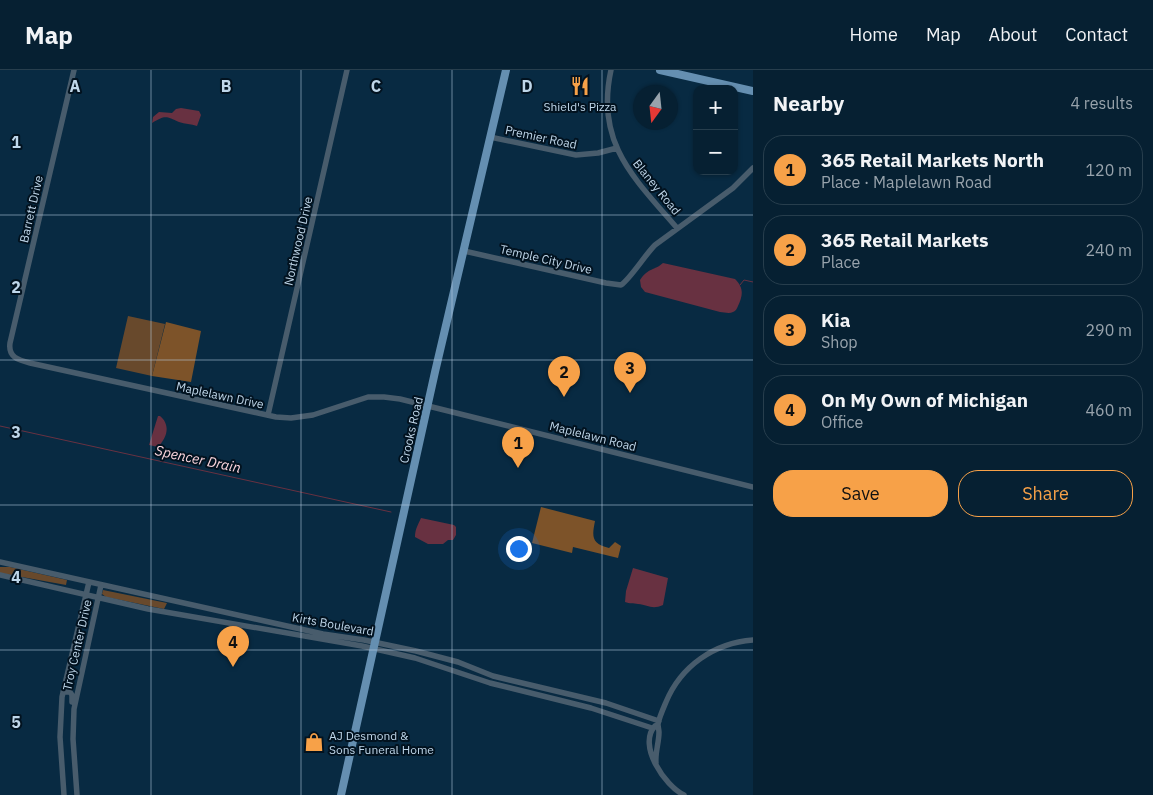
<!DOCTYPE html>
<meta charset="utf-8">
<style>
:root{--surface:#062032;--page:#0f283a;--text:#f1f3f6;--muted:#98a3ac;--line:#273e4d;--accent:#f7a148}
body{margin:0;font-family:"IBM Plex Sans",sans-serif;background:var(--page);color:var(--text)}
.controls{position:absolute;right:15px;top:15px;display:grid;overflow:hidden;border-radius:10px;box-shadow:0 1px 4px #0004}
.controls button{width:45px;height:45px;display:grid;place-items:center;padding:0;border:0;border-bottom:1px solid var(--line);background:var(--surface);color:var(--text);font:25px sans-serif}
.compass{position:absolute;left:633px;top:15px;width:45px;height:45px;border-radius:50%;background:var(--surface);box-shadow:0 1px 4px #0004;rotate:195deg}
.you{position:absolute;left:518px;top:478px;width:18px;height:18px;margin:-12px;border:4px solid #fff;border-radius:50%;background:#1a73e8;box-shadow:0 0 0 8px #1a73e833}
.badge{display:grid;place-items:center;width:32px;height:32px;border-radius:50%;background:var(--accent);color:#111;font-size:16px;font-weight:700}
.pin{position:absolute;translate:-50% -41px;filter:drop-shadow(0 1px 2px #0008)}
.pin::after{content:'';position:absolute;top:26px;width:18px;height:15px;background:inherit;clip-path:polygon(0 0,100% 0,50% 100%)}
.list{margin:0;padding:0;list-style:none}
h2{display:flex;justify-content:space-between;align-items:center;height:65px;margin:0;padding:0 20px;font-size:21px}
h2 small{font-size:16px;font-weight:400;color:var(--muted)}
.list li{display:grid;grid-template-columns:32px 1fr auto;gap:15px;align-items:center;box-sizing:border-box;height:70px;margin:0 10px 10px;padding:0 10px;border:1px solid var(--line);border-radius:20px}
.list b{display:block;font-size:19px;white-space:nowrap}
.list p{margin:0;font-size:16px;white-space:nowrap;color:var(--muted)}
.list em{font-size:16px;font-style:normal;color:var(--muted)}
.actions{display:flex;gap:10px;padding:15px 20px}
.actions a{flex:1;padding:11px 0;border:1px solid var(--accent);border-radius:20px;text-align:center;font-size:18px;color:var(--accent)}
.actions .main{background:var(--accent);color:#111}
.map{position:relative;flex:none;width:753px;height:725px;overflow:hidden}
header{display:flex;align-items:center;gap:30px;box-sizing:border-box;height:70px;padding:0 25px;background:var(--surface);border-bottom:1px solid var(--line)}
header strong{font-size:24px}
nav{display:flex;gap:28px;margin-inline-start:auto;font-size:18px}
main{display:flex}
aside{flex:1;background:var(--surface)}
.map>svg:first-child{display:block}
</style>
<header>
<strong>Map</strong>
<nav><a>Home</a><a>Map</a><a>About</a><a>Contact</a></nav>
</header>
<main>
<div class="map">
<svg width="753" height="725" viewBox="0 0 753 725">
<rect width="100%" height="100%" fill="#082a42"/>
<path fill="#68492c" d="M128 246 165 254 152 306 116 298Z
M0 497H10L67 510 66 515 0 503Z
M103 520 167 533 164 539 106 527 102 524Z"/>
<path fill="#7d5329" d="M166 252 201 261 191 312 152 306Z
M541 437 595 451C592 466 591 474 609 478L615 472 621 476 618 488 573 477 572 483 532 473Z"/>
<path fill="#683141" d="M181 38 199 41 201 45 197 56C191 54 185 54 179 52 166 46 165 45 152 53L153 47 159 42 172 43 176 39Z
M663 193 735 209C744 218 743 225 738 236 737 238 736 241 733 242 729 244 724 242 720 242L645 222 641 217 640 210C649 197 654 201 663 193Z
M158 346H160C171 355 167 368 158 377L149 375Z
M421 448 454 455 456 457V465L453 470H448L443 474H428L415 467C415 459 418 455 421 448Z
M633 498 668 508 663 535C652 540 648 535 638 534 633 533 630 534 625 532L626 521Z"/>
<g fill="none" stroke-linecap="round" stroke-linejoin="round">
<path stroke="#683141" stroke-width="1" d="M740 215 744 210 753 212
M0 356 391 442"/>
<path stroke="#485c6c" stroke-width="5.5" d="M74 0 10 273C8 287 18 290 30 293L276 347 291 348 313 345 368 327H384L400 329 753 417
M611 0C595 73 634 108 677 158
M490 67 576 85 598 83 617 78
M464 181 606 213 621 215C630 209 645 185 655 175L733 118 753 98
M268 345 347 0
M0 492 323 564 364 570 416 581 458 592 493 606 606 633 659 651
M0 505 148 539 362 576 415 588 490 613 591 638 652 658
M63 622H70L72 625V632
M655 656C637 675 665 716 684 725
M656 693C655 682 659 673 659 662 659 660 658 657 658 654 659 648 663 639 666 632 681 596 714 573 753 570
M64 725 60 667 62 627 89 512
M77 725 73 669 74 639 101 515"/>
<path stroke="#658fb1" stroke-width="8" d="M660 0 753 21
M341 725 435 302 506 0"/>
</g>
<path fill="none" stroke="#bfd6e9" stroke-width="1" stroke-opacity="0.55" d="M151 0V725M301 0V725M452 0V725M602 0V725M0 145H753M0 290H753M0 435H753M0 580H753"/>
<defs>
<g id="restaurant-bare" transform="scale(1.5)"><path d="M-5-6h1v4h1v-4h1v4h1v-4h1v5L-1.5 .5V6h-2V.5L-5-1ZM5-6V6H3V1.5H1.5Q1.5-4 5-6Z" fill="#f7a148" stroke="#02121f" stroke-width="2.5" paint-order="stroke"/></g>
<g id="shop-bare" transform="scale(1.5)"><path d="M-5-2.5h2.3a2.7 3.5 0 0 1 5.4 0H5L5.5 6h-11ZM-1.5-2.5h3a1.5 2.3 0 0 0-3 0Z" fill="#f7a148" stroke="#02121f" stroke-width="2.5" paint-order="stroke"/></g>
</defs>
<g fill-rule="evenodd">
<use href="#restaurant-bare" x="580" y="16"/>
<use href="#shop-bare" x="314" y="672"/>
</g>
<g text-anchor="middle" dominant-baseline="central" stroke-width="4" stroke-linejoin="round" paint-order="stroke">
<g font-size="12" fill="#bfd6e9" stroke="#02121f">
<text x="580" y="36">Shield's Pizza</text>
<text x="329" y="665" text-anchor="start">AJ Desmond &amp;<tspan x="329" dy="14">Sons Funeral Home</tspan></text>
</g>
<g font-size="12" fill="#bfd6e9" stroke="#02121f">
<text transform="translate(541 67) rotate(12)">Premier Road</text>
<text transform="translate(657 117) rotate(51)">Blaney Road</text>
<text transform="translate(31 139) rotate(-77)">Barrett Drive</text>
<text transform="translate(298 171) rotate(-77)">Northwood Drive</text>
<text transform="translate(546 189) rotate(13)">Temple City Drive</text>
<text transform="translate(220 325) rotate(12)">Maplelawn Drive</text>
<text transform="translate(411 360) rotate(-77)">Crooks Road</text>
<text transform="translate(593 366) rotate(14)">Maplelawn Road</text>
<text transform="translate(333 554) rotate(10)">Kirts Boulevard</text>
<text transform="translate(77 575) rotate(-77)">Troy Center Drive</text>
</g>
<g font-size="14" font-style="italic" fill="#fbd5dd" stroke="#02121f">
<text transform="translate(198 389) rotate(12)">Spencer Drain</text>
</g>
</g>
<g font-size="16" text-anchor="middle" font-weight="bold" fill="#bfd6e9" stroke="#02121f" stroke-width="4" stroke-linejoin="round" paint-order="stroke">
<text x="75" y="22">A</text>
<text x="226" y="22">B</text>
<text x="376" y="22">C</text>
<text x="527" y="22">D</text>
<text x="16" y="78">1</text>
<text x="16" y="223">2</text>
<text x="16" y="368">3</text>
<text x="16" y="513">4</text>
<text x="16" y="658">5</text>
</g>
</svg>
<div class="controls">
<button>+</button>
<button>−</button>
</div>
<svg class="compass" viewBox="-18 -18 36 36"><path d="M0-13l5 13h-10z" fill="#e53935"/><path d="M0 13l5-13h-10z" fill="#98a3ac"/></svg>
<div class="you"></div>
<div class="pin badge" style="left:518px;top:398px">1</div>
<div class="pin badge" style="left:564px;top:327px">2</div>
<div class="pin badge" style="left:630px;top:323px">3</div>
<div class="pin badge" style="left:233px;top:597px">4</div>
</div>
<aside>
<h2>Nearby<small>4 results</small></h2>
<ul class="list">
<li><span class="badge">1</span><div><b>365 Retail Markets North</b><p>Place · Maplelawn Road</p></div><em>120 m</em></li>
<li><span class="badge">2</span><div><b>365 Retail Markets</b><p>Place</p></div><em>240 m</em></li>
<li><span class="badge">3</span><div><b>Kia</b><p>Shop</p></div><em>290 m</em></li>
<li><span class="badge">4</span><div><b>On My Own of Michigan</b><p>Office</p></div><em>460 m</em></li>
</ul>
<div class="actions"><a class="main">Save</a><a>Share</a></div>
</aside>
</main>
